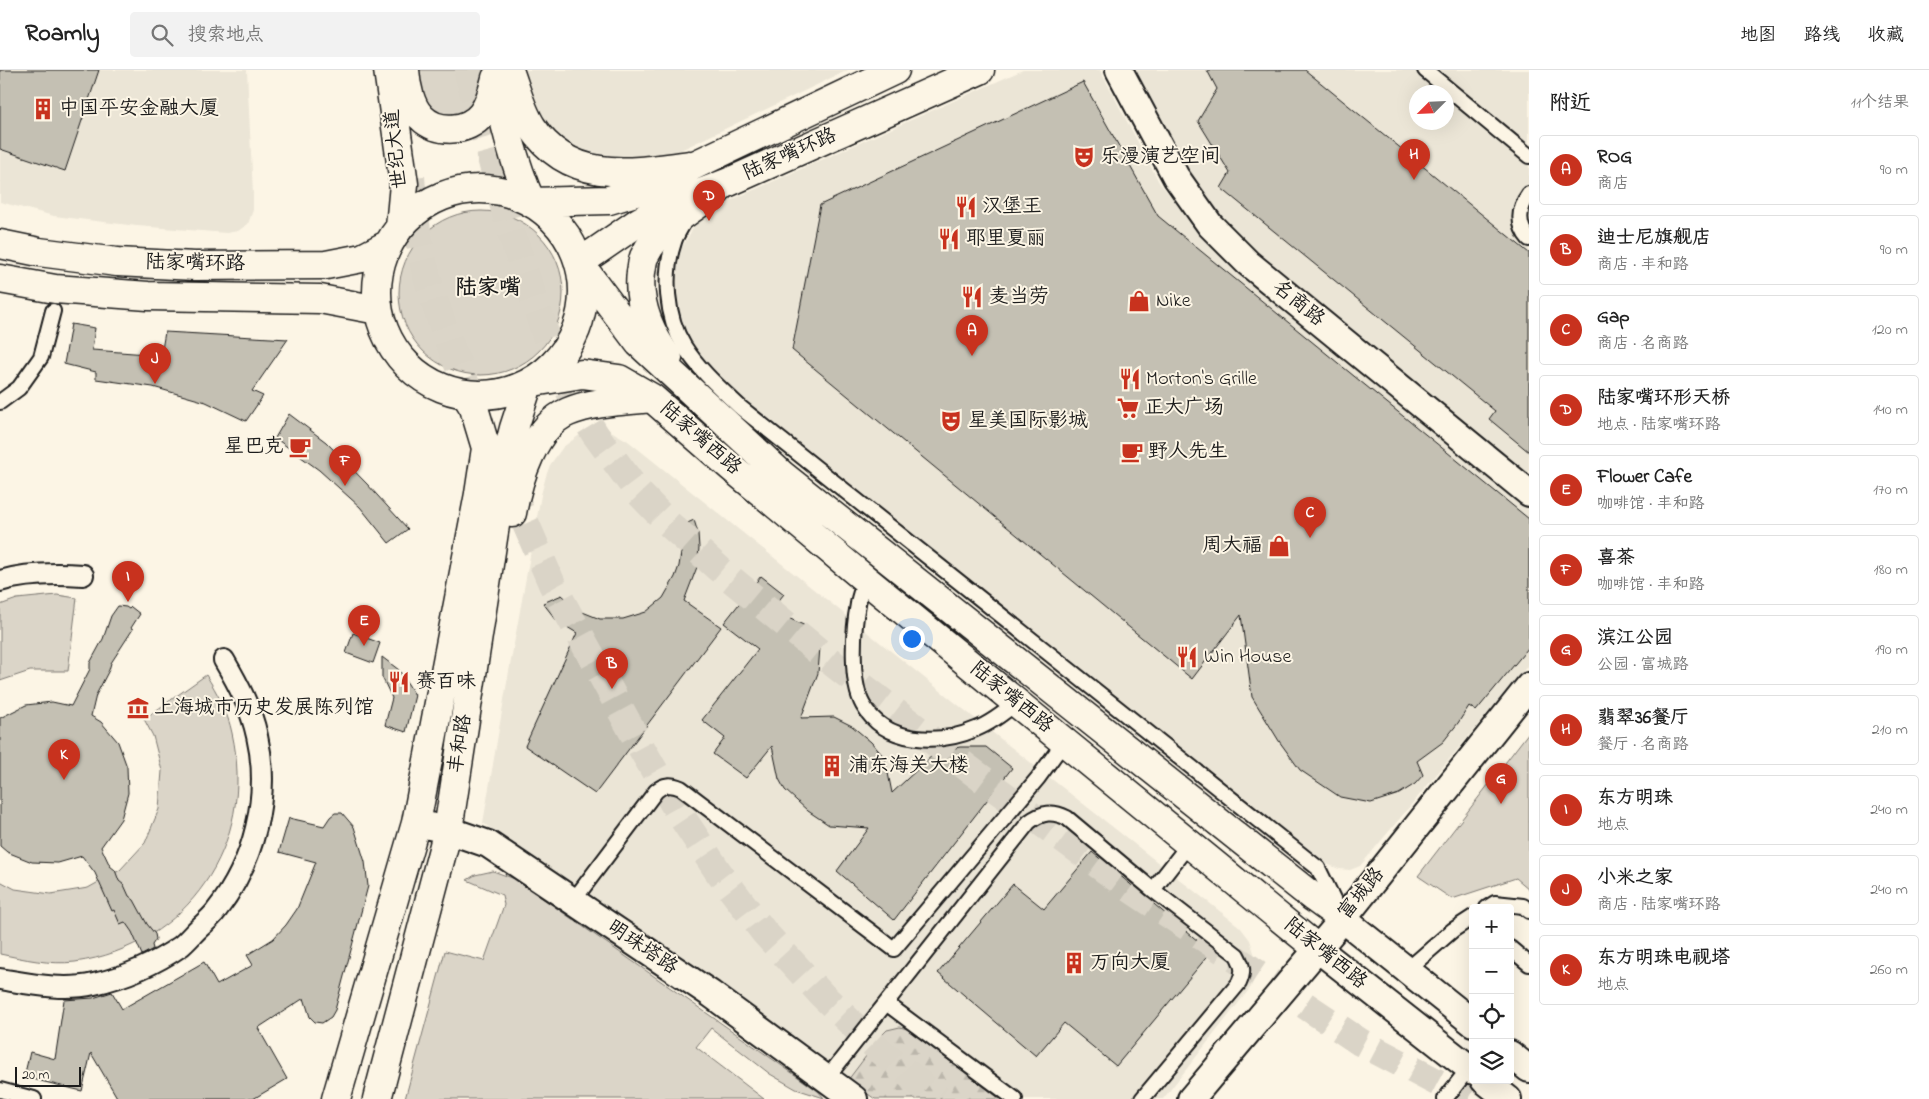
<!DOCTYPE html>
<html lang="zh">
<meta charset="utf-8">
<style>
:root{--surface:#fff;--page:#f2f2f2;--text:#222;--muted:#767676;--line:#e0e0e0;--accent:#c8321e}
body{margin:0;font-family:"Indie Flower","LXGW WenKai TC",sans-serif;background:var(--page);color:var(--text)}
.controls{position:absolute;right:15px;bottom:15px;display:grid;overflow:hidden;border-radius:5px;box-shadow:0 5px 20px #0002}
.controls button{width:45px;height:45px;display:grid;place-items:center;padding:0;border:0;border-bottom:1px solid var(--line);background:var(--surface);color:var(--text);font:25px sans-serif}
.compass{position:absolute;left:1409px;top:15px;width:45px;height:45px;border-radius:50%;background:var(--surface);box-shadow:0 5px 20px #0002;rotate:246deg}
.scale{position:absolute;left:15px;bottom:12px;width:66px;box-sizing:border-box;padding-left:5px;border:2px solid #1c1c1c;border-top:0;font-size:14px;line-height:18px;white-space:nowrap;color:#1c1c1c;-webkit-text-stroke:4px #fcf5e5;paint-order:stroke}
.you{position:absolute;left:911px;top:568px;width:18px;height:18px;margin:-12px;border:4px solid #fff;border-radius:50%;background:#1a73e8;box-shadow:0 0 0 8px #1a73e833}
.badge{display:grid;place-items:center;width:32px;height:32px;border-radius:50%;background:var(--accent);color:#fff;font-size:16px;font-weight:700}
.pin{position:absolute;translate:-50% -41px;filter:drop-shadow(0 1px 2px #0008)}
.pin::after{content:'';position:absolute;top:26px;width:18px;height:15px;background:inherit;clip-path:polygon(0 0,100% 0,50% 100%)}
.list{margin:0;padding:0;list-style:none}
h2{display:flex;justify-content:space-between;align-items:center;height:65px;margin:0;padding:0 20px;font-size:21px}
h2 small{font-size:16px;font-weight:400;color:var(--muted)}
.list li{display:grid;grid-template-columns:32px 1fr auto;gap:15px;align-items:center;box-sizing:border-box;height:70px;margin:0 10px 10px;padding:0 10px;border:1px solid var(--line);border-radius:5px}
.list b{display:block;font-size:19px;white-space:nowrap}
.list p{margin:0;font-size:16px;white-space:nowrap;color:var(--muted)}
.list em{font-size:16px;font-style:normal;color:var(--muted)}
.icon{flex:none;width:28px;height:28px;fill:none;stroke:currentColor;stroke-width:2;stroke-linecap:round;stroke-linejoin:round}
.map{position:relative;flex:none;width:1529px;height:1029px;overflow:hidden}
header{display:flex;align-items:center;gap:30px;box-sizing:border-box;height:70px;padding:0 25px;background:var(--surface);border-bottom:1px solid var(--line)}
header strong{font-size:24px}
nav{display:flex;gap:28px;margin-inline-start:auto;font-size:18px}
.search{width:350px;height:45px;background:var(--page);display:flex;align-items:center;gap:12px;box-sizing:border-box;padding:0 18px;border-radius:5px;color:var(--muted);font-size:19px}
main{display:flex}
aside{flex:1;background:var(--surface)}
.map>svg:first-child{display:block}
</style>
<header>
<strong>Roamly</strong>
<div class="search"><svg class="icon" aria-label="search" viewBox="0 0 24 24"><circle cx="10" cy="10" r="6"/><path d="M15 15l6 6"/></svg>搜索地点</div>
<nav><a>地图</a><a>路线</a><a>收藏</a></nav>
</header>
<main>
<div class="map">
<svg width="1529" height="1029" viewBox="0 0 1529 1029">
<defs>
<pattern id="forest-firs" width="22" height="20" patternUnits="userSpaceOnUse" patternTransform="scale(1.25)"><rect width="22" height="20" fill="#dbd5c8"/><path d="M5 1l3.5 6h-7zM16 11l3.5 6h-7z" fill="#bbb6ab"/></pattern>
</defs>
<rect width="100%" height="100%" fill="#fcf5e5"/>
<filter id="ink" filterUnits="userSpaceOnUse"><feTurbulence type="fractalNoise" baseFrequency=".02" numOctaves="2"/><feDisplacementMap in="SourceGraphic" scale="10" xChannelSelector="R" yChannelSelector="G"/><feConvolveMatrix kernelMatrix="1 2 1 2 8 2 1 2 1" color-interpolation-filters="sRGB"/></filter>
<g filter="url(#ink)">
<path fill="#ebe5d6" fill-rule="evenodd" d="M0 0H247L253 124V140L248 154 238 161 227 163 137 156 54 146 0 132Z
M515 0H848L662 89 628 98 559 77Z
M1023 0H1100L1159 112 1202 165 1312 259 1529 439V594L1360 796 1350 800 1339 799 1327 794 761 346 718 307 693 279 677 248 674 222 675 201 681 179 695 155 720 135Z
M1136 0H1529V408L1255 184 1217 148 1185 101ZM1416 22H1446V52H1416Z
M598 359 609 360 628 371 1007 674 1240 857 1250 870 1255 886 1256 902 1251 917 1163 1029H875L483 753 506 618 541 425 546 406 550 395 563 377 581 364Z"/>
<path fill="#dbd5c8" stroke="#7c7872" d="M416 0H482L484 12 474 43 455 52 428 40Z
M399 223a82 82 0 1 1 164 0a82 82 0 1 1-164 0Z
M57 525 77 528 68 601H30L0 611V535L17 529Z
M206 605C217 622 228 643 232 663 257 774 187 876 75 892 50 895 24 889 0 884V811L15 819 51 824 88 818 120 800 145 773 159 739 162 701 153 666 144 649Z
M1529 662V819L1516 808 1452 829 1418 806Z
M493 801 515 809 818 1021 824 1028 796 1019 770 1004 711 958 696 977 764 1029H405L445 881 484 891 504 835 502 825 467 810 475 805Z"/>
<path fill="url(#forest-firs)" stroke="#7c7872" d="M900 957 907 959 1000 1029H875L848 1010 882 965 887 960Z"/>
<path fill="#c4c0b3" stroke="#1c1c1c" d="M0 0H99L65 101 0 79Z
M1207 0H1305L1529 183V382L1489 349 1495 341 1221 118 1230 103 1198 51 1217 19Z
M1083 12 1158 146 1529 449V577L1476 641 1469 636 1458 653 1443 672 1417 691 1423 705 1415 714 1399 724 1371 733 1340 727 1300 700 1279 671 1252 627 1241 545 1192 609 792 280 820 135Z
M71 254 95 258 92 280 161 285 165 262 288 269 252 321 263 326 246 351 206 332 153 317 96 309V302L64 294Z
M289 344 326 372 367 414 408 459 389 473 360 437 319 400 275 368Z
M694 450 698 463 699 478 697 497 684 531 721 557 595 724 525 676 577 563 557 551 543 533 562 525 580 541 600 549H623L646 542 663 528 675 507 679 496 681 483 679 457Z
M761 506 784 524 771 540 812 559 820 577 818 603 801 648 834 647 852 656 871 672 885 688 892 723 936 682 960 677H986L1012 698 894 850 837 801 869 758 829 755 808 741 785 720 779 709 772 676 746 708 713 684 725 668 702 650 758 579 724 553Z
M118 536 126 537 129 539 131 537 140 544 131 558 133 559 111 593 109 600 96 625 91 646 101 652 118 672 127 697 128 723 121 749 101 777 110 796 115 800 119 811 124 815 129 826 134 830 147 854 155 864 156 869 152 875 153 879 142 885 132 862 125 852 120 854 114 840 112 841 95 803 82 786 58 793 32 792 7 782 0 776V648L26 635 52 632 71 636 90 599V593L103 569 111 546Z
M353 563 380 573 373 593 346 583Z
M382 587 399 600 415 625 406 662 385 655 392 628 382 607Z
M335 743H342L354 757 365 792 368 816 335 940 331 947 322 953 315 952 310 947 304 928 258 958 287 1009 253 1029H118L91 983 82 1021 24 1007 30 982 55 989 64 930 93 928 112 922 122 939 204 892 217 915 253 895 247 885 273 869 286 855 297 839 316 792 279 782 289 748 324 756 330 747Z
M1092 782 1211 882 1116 996 1064 953 1036 986 938 903 1013 814 1044 839Z"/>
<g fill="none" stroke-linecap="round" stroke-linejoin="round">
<path stroke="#dad4c7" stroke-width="28" stroke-dasharray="28 14" stroke-linecap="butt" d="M467 0 469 6"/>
<path stroke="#dad4c7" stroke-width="28" stroke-dasharray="28 14" stroke-linecap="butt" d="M469 0V6L510 159 553 286 572 326 595 364 638 422 669 454 719 499 835 595 969 699 1131 819 1360 972 1469 1029
M411 107C414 145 419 184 431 220 444 263 462 304 479 346
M509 415 552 514 642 679 677 740 719 803 764 862 822 925 880 981 939 1029"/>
<g stroke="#1c1c1c" stroke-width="18">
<path id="service" d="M1425 0 1529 86
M1529 124C1518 139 1517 155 1529 169
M684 152C681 158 676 165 674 172 663 204 666 247 684 276 699 300 721 319 741 338L1318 798 1337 837
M0 332 19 318 41 287 53 241
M865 509C863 517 859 526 858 534 853 560 850 612 863 635 885 674 939 675 976 659 991 653 1004 643 1017 632
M573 831 656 721C664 714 671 714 681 718L894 879 1038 708 1064 672
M1487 838 1495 833 1523 836 1529 841
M1510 878 1529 894
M1407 900 1453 860 1473 847
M886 933 1015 1029
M826 1009 1029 752C1042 742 1053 741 1067 748L1153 820 1189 774
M0 1020 34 1029
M1142 1029 1239 913C1244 902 1243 896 1237 885L1153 820
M1445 1029 1469 998"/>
</g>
<g stroke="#1c1c1c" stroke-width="24">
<path id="pedestrian" d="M0 511C27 503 55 503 83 505
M0 909C31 914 63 921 94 914 125 907 155 894 181 876 187 871 192 865 197 860 203 854 211 848 216 841 254 793 271 726 257 666 251 638 238 614 224 590"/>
</g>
<g stroke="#1c1c1c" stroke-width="30">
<path id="minor" d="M1119 0 1176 107 1210 155 1248 193 1529 423
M416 753 448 760 488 774 711 924 854 1029
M1343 849 1473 953
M1318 879 1473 1001
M1510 984 1529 999
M1484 1010 1508 1029
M1191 1029 1343 849 1529 616"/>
</g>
<g stroke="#1c1c1c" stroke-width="31">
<path id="tertiary" d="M509 0C516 19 521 40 532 57 570 114 630 103 689 95
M579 193 639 273 782 405 1314 828 1343 849
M668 288C650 263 637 233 641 202 642 198 642 192 644 187 657 158 693 139 717 121
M533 312 582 304 619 309 652 328 731 397 865 509 1318 879
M512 443C518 410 534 356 568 342 594 331 625 331 652 328
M336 1029 416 753 479 424 486 378 474 338 466 325
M377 1029 448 760 504 397 514 358 528 315"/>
</g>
<g stroke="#1c1c1c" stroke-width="31">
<path id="secondary" d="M388 0 404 114 400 157
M405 0C406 15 410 36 421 47 437 64 468 62 482 44 490 34 493 20 496 8
M496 9C503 52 514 92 531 132
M377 222a103 103 0 1 1 206 0a103 103 0 1 1-206 0Z
M531 132 609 130 642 120 895 0
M0 174 39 182 117 192 195 196 326 195 362 188 389 174
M579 193 640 151 670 135 729 112 980 0
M0 209 55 219 148 226 320 229 378 240"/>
</g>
<use href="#service" stroke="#fcf5e5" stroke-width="14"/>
<use href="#pedestrian" stroke="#fcf5e5" stroke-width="20"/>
<use href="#minor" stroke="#fcf5e5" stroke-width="26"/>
<use href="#tertiary" stroke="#fcf5e5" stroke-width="28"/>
<use href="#secondary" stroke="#fcf5e5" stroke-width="28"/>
</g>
</g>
<defs>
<g id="building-bare" transform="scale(1.725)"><path d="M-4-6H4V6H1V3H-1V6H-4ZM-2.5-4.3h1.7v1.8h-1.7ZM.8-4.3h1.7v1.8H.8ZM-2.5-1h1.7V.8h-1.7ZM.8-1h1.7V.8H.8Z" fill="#c8321e" stroke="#fcf5e5" stroke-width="2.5" paint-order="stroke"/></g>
<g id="theatre-bare" transform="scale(1.725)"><path d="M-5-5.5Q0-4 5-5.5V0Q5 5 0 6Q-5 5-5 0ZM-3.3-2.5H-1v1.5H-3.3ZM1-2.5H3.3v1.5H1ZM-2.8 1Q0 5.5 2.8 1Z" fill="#c8321e" stroke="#fcf5e5" stroke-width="2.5" paint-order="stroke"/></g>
<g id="restaurant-bare" transform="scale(1.725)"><path d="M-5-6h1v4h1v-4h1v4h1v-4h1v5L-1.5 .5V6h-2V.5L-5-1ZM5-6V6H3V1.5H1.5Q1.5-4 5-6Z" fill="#c8321e" stroke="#fcf5e5" stroke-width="2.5" paint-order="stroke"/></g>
<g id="shop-bare" transform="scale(1.725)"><path d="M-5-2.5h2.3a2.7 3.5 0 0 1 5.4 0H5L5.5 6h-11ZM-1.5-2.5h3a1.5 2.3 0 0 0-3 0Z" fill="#c8321e" stroke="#fcf5e5" stroke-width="2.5" paint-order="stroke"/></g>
<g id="supermarket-bare" transform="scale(1.725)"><path d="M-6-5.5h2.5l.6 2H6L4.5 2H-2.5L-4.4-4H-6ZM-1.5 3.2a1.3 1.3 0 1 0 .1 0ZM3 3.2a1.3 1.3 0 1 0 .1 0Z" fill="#c8321e" stroke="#fcf5e5" stroke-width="2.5" paint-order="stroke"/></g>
<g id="cafe-bare" transform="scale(1.725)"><path d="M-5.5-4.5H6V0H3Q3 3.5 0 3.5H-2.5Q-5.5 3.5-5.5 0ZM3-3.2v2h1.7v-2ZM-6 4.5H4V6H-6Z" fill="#c8321e" stroke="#fcf5e5" stroke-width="2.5" paint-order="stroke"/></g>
<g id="museum-bare" transform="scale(1.725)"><path d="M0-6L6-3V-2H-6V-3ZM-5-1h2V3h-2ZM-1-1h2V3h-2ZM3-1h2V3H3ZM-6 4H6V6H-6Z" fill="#c8321e" stroke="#fcf5e5" stroke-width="2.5" paint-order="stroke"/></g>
</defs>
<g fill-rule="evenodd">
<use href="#building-bare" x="43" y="39"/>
<use href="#theatre-bare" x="1084" y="87"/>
<use href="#restaurant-bare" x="966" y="137"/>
<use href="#restaurant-bare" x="949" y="169"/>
<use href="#restaurant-bare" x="972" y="227"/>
<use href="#shop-bare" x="1139" y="231"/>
<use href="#restaurant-bare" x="1130" y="309"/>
<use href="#supermarket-bare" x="1128" y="338"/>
<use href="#theatre-bare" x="951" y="351"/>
<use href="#cafe-bare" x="300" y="377"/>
<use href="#cafe-bare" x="1132" y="382"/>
<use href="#shop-bare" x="1279" y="476"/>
<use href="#restaurant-bare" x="1187" y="587"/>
<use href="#restaurant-bare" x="399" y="612"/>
<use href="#museum-bare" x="138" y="638"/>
<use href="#building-bare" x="832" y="696"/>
<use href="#building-bare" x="1074" y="893"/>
</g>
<g text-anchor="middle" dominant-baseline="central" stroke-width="4" stroke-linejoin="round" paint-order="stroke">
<g font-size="20" fill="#1c1c1c" stroke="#fcf5e5" text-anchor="start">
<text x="59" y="39">中国平安金融大厦</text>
<text x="1100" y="87">乐漫演艺空间</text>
<text x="982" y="137">汉堡王</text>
<text x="966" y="169">耶里夏丽</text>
<text x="989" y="227">麦当劳</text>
<text x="1156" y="231">Nike</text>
<text x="1146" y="309">Morton's Grille</text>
<text x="1144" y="338">正大广场</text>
<text x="968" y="351">星美国际影城</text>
<text x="284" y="377" text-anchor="end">星巴克</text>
<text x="1148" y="382">野人先生</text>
<text x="1262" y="476" text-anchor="end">周大福</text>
<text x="1204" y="587">Win House</text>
<text x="416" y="612">赛百味</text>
<text x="154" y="638">上海城市历史发展陈列馆</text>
<text x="849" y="696">浦东海关大楼</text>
<text x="1090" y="893">万向大厦</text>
</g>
<g font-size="20" fill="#1c1c1c" stroke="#fcf5e5">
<text transform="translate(397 79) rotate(-96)">世纪大道</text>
<text transform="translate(790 85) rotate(-24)">陆家嘴环路</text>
<text transform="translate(195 194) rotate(1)">陆家嘴环路</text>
<text transform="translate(1298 234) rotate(39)">名商路</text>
<text transform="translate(700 369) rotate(41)">陆家嘴西路</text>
<text transform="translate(1011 628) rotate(39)">陆家嘴西路</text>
<text transform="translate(461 674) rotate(-81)">丰和路</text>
<text transform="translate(1362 824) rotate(-51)">富城路</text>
<text transform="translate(642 878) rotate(34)">明珠塔路</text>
<text transform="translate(1325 884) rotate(39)">陆家嘴西路</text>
</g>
<g font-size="22" font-weight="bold" fill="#1c1c1c" stroke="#fcf5e5">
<text x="488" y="219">陆家嘴</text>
</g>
</g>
</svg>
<div class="controls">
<button>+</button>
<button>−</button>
<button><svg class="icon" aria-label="locate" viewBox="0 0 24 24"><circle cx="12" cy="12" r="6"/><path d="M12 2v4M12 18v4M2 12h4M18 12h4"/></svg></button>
<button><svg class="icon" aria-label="layers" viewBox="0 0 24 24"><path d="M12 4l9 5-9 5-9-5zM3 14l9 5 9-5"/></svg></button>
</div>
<svg class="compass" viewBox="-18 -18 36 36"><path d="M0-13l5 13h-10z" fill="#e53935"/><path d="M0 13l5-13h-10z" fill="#767676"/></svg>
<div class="scale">20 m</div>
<div class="you"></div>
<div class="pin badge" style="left:972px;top:286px">A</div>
<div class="pin badge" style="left:612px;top:619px">B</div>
<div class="pin badge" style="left:1310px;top:468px">C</div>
<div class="pin badge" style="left:709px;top:151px">D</div>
<div class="pin badge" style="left:364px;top:576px">E</div>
<div class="pin badge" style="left:345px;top:416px">F</div>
<div class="pin badge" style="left:1501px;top:734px">G</div>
<div class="pin badge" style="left:1414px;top:110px">H</div>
<div class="pin badge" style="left:128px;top:532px">I</div>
<div class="pin badge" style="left:155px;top:314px">J</div>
<div class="pin badge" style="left:64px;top:710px">K</div>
</div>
<aside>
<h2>附近<small>11个结果</small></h2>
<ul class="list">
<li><span class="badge">A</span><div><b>ROG</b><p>商店</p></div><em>90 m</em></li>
<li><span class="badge">B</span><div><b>迪士尼旗舰店</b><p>商店 · 丰和路</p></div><em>90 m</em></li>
<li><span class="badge">C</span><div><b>Gap</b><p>商店 · 名商路</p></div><em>120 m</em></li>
<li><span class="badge">D</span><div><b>陆家嘴环形天桥</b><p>地点 · 陆家嘴环路</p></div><em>140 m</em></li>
<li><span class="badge">E</span><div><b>Flower Cafe</b><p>咖啡馆 · 丰和路</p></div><em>170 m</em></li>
<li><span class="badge">F</span><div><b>喜茶</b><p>咖啡馆 · 丰和路</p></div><em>180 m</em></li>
<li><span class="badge">G</span><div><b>滨江公园</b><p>公园 · 富城路</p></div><em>190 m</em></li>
<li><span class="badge">H</span><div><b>翡翠36餐厅</b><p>餐厅 · 名商路</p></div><em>210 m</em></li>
<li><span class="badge">I</span><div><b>东方明珠</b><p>地点</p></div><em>240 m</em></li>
<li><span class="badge">J</span><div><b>小米之家</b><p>商店 · 陆家嘴环路</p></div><em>240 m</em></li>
<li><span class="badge">K</span><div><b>东方明珠电视塔</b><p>地点</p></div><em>260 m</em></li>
</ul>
</aside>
</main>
